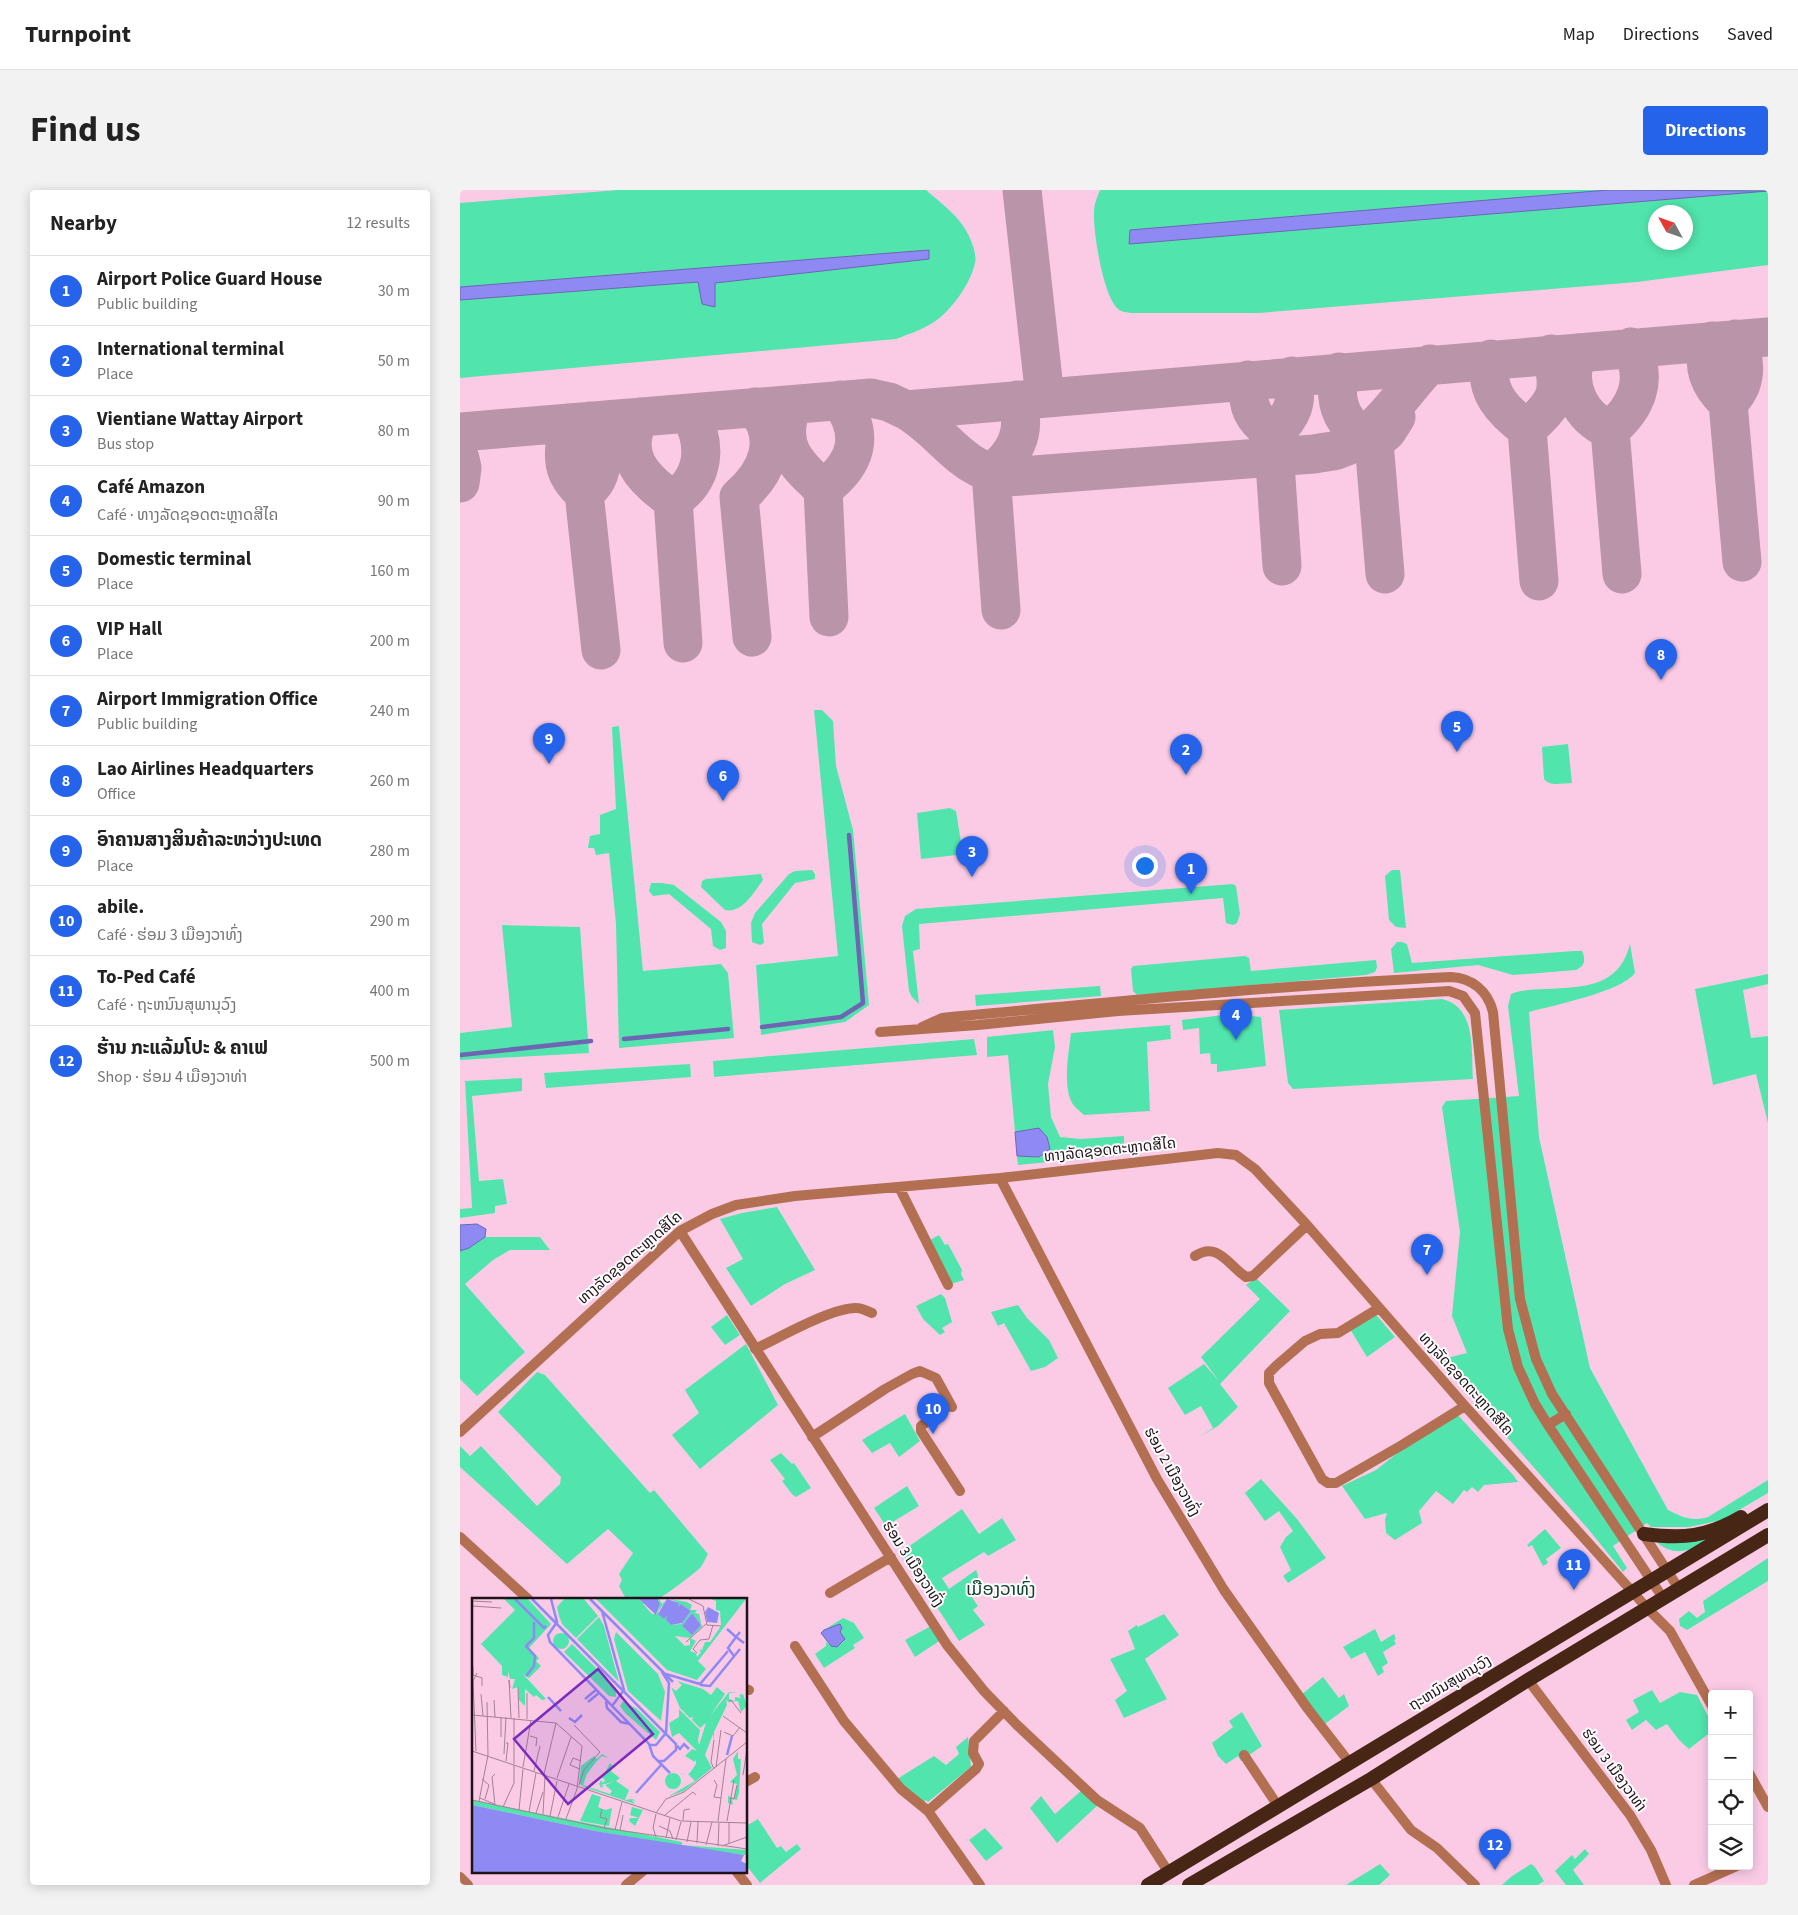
<!DOCTYPE html>
<meta charset="utf-8">
<style>
:root{--surface:#fff;--page:#f2f2f2;--text:#222;--muted:#767676;--line:#e0e0e0;--accent:#2563eb}
body{margin:0;font-family:"Source Sans 3","Noto Sans Lao",sans-serif;background:var(--page);color:var(--text)}
.controls{position:absolute;right:15px;bottom:15px;display:grid;overflow:hidden;border-radius:5px;box-shadow:0 2px 12px #0003}
.controls button{width:45px;height:45px;display:grid;place-items:center;padding:0;border:0;border-bottom:1px solid var(--line);background:var(--surface);color:var(--text);font:25px sans-serif}
.compass{position:absolute;left:1188px;top:15px;width:45px;height:45px;border-radius:50%;background:var(--surface);box-shadow:0 2px 12px #0003;rotate:310deg}
.you{position:absolute;left:684px;top:675px;width:18px;height:18px;margin:-12px;border:4px solid #fff;border-radius:50%;background:#1a73e8;box-shadow:0 0 0 8px #1a73e833}
.badge{display:grid;place-items:center;width:32px;height:32px;border-radius:50%;background:var(--accent);color:#fff;font-size:16px;font-weight:700}
.pin{position:absolute;translate:-50% -41px;filter:drop-shadow(0 1px 2px #0008)}
.pin::after{content:'';position:absolute;top:26px;width:18px;height:15px;background:inherit;clip-path:polygon(0 0,100% 0,50% 100%)}
.list{margin:0;padding:0;list-style:none}
h2{display:flex;justify-content:space-between;align-items:center;height:65px;margin:0;padding:0 20px;font-size:21px}
h2 small{font-size:16px;font-weight:400;color:var(--muted)}
.list li{display:grid;grid-template-columns:32px 1fr auto;gap:15px;align-items:center;box-sizing:border-box;height:70px;padding:0 20px;border-top:1px solid var(--line)}
.list b{display:block;font-size:19px;white-space:nowrap}
.list p{margin:0;font-size:16px;white-space:nowrap;color:var(--muted)}
.list em{font-size:16px;font-style:normal;color:var(--muted)}
.icon{flex:none;width:28px;height:28px;fill:none;stroke:currentColor;stroke-width:2;stroke-linecap:round;stroke-linejoin:round}
.map{position:relative;flex:none;width:1308px;height:1695px;overflow:hidden;border-radius:5px}
header{display:flex;align-items:center;gap:30px;box-sizing:border-box;height:70px;padding:0 25px;background:var(--surface);border-bottom:1px solid var(--line)}
header strong{font-size:24px}
nav{display:flex;gap:28px;margin-inline-start:auto;font-size:18px}
.intro{display:flex;align-items:center;justify-content:space-between;box-sizing:border-box;height:120px;padding:0 30px}
h1{margin:0;font-size:35px}
.button{padding:12px 22px;border-radius:5px;background:var(--accent);color:#fff;font-size:18px;font-weight:700}
main{display:flex;gap:30px;padding:0 30px}
aside{flex:1;background:var(--surface);border-radius:5px;box-shadow:0 2px 12px #0003}
.map>svg:first-child{display:block}
</style>
<header>
<strong>Turnpoint</strong>
<nav><a>Map</a><a>Directions</a><a>Saved</a></nav>
</header>
<div class="intro"><h1>Find us</h1><a class="button">Directions</a></div>
<main>
<aside>
<h2>Nearby<small>12 results</small></h2>
<ul class="list">
<li><span class="badge">1</span><div><b>Airport Police Guard House</b><p>Public building</p></div><em>30 m</em></li>
<li><span class="badge">2</span><div><b>International terminal</b><p>Place</p></div><em>50 m</em></li>
<li><span class="badge">3</span><div><b>Vientiane Wattay Airport</b><p>Bus stop</p></div><em>80 m</em></li>
<li><span class="badge">4</span><div><b>Café Amazon</b><p>Café · ທາງລັດຊອດຕະຫຼາດສີໄຄ</p></div><em>90 m</em></li>
<li><span class="badge">5</span><div><b>Domestic terminal</b><p>Place</p></div><em>160 m</em></li>
<li><span class="badge">6</span><div><b>VIP Hall</b><p>Place</p></div><em>200 m</em></li>
<li><span class="badge">7</span><div><b>Airport Immigration Office</b><p>Public building</p></div><em>240 m</em></li>
<li><span class="badge">8</span><div><b>Lao Airlines Headquarters</b><p>Office</p></div><em>260 m</em></li>
<li><span class="badge">9</span><div><b>ົອາຄານສາງສິນຄ້າລະຫວ່າງປະເທດ</b><p>Place</p></div><em>280 m</em></li>
<li><span class="badge">10</span><div><b>abile.</b><p>Café · ຮ່ອມ 3 ເມືອງວາທົ່ງ</p></div><em>290 m</em></li>
<li><span class="badge">11</span><div><b>To-Ped Café</b><p>Café · ຖະຫນົນສຸພານຸວົງ</p></div><em>400 m</em></li>
<li><span class="badge">12</span><div><b>ຮ້ານ ກະແລ້ມໂປະ &amp; ຄາເຟ</b><p>Shop · ຮ່ອມ 4 ເມືອງວາທ່າ</p></div><em>500 m</em></li>
</ul>
</aside>
<div class="map">
<svg width="1308" height="1695" viewBox="0 0 1308 1695">
<rect width="100%" height="100%" fill="#fbcbe6"/>
<path fill="#51e5ad" fill-rule="evenodd" d="M158 0H466C481 13 499 26 508 44 512 52 517 65 515 73 511 93 491 121 474 132 462 140 449 144 436 149L0 188V13Z
M640 0H1308V75L1177 92 799 123H671C666 122 660 122 657 118 643 104 633 42 634 22 634 15 637 7 640 0ZM1196 22H1226V52H1196Z
M354 520H362L373 531 376 576 393 640 409 815 385 832 301 845 296 775 378 766Z
M159 536 183 781 261 774 268 783 274 848 159 858 156 734 149 663 136 665 134 658H128L130 646 140 644V625L156 619 152 537Z
M1108 554 1112 593C1102 593 1090 597 1084 589L1082 557Z
M490 618 496 621 501 652H524V662L461 669 457 623Z
M352 680 355 684V689L335 693 302 734 304 753 300 755 292 752 291 733 295 723 329 684 335 681Z
M932 680H940L946 738 936 737 929 730 925 686Z
M301 684 303 690C294 702 282 724 265 720L241 697 242 691 246 689Z
M191 693H202L214 695 261 732 266 741V758L260 760 253 756 251 739 209 704 193 706 189 701Z
M773 694 776 696 780 724 777 733 773 735 766 733 763 708 459 734 460 759 453 761 459 814 452 807 449 801 442 736 445 726 456 719Z
M42 735 120 737 129 863 0 870V843L52 837Z
M937 752H942L947 754 952 773 1114 761H1122C1126 770 1125 776 1116 780L1053 785 1018 775 934 783 931 759Z
M1170 754 1175 783C1161 802 1094 815 1069 822L1079 947 1130 1178 1208 1320C1222 1327 1232 1332 1248 1327L1308 1290V1303L1262 1330 1229 1337H1191L1187 1333 1153 1356 1167 1378 1163 1382 1129 1340 979 1170 1007 1163 992 1126 1000 1042 982 917 986 911 1059 906 1048 816 1051 804C1063 799 1072 800 1085 799 1123 797 1159 798 1170 754Z
M785 766 789 768 791 781 916 770 917 777 915 782 906 785 677 805 673 801 671 779 673 776Z
M1308 784V794L1283 800 1291 848 1308 846V933L1296 884 1253 895 1235 799Z
M640 796 641 806 516 816 515 805Z
M982 809C1017 817 1011 862 1013 889L833 899 828 893 819 820Z
M772 824 801 827 806 876 757 882V874H751L750 863 740 864 739 838 723 840 722 830Z
M710 835 711 849 687 852 690 921 624 925C621 922 618 920 615 917 601 902 609 861 611 843Z
M593 840 595 857 588 894 591 927 600 947 621 949 664 946V965L558 975 557 966 579 967 590 960 587 947 578 938 555 942 548 865 527 867V847Z
M514 849 517 865 254 887 253 871Z
M230 874 231 887 86 898 84 883Z
M62 888V901L12 906 19 991 43 989 47 1014 35 1016V1023L0 1028V1019L12 1018 5 891Z
M317 1017 355 1080 325 1094 291 1116 266 1078 283 1069 260 1029 282 1023Z
M479 1045 485 1055 488 1054 502 1080 501 1084 504 1090 491 1094 470 1050Z
M25 1047H80L90 1060H50L33 1070 5 1094 65 1162 17 1206 0 1189V1061L9 1058Z
M796 1088 830 1121 760 1194 778 1217 758 1236 739 1247 753 1238 741 1216 725 1225 708 1198 744 1174 759 1191 741 1167 800 1109 786 1095Z
M481 1104 485 1108 492 1132 482 1138 485 1142 480 1145 463 1129 456 1116Z
M558 1115 567 1128 589 1150 598 1168 585 1177 571 1181 544 1133 538 1136 531 1122Z
M912 1120 935 1147 907 1167 887 1134Z
M267 1125 280 1145 265 1155 251 1137Z
M286 1154 318 1215 240 1279 212 1245 239 1223 225 1200Z
M77 1182 85 1185 190 1303 194 1300 248 1364C245 1369 243 1375 240 1378 236 1382 202 1408 198 1409 188 1411 176 1409 166 1409L159 1396 162 1390 159 1384 173 1363 148 1339 107 1374 0 1277V1256L10 1266 21 1256 77 1316 100 1294 101 1287 38 1222Z
M996 1223 1054 1286 1058 1292 1024 1295 1018 1302 1012 1297 1007 1302 1004 1300 993 1314 976 1301 959 1321 962 1333 935 1350 926 1343 925 1330 927 1323 905 1329 882 1296 916 1280 945 1257Z
M445 1224 460 1251 439 1267 430 1253 412 1263 402 1250Z
M321 1263 332 1274 334 1273 351 1298 336 1307 332 1304 322 1291 325 1289 310 1270Z
M801 1289 837 1329 866 1368 828 1393 823 1386 831 1380 820 1357 826 1347 833 1341 819 1321 805 1331 785 1303Z
M447 1296 459 1316 426 1336 414 1318Z
M502 1319 519 1344 542 1328 556 1350 528 1366 524 1362 482 1388 489 1399 516 1380C521 1390 517 1396 509 1403L518 1416 513 1420 525 1435 499 1451 441 1362Z
M1085 1339 1101 1358 1086 1369 1088 1373 1083 1376 1072 1355 1069 1357 1067 1355Z
M1262 1341C1239 1356 1219 1373 1194 1350Z
M1308 1368V1391L1227 1440 1220 1436 1219 1429 1229 1421 1237 1428 1245 1422 1243 1411Z
M704 1424 719 1445 685 1469 707 1509 664 1528 655 1510 667 1501 650 1469 675 1459 668 1441 677 1435 678 1437Z
M383 1428 394 1433 404 1448 393 1455 395 1458 364 1478 355 1464 366 1456V1452L371 1456 382 1453 385 1449 379 1442 380 1435 364 1440Z
M471 1436 481 1450 455 1467 445 1450Z
M915 1439 921 1452 934 1444 936 1449 934 1450 936 1454 923 1462 928 1473 922 1477 924 1482 918 1486 905 1462 891 1469 883 1457Z
M863 1487 879 1508 884 1504 889 1516 865 1534 841 1505Z
M1192 1500 1200 1513 1220 1502 1237 1505 1252 1534V1541L1229 1559 1219 1550 1207 1534 1196 1540 1186 1530 1172 1540 1166 1530 1179 1522 1173 1510Z
M782 1522 802 1556 781 1571 778 1566 766 1574 758 1566 752 1553 773 1537 769 1531Z
M508 1547 511 1577 468 1612 466 1610 462 1614 437 1589 474 1566 486 1575 499 1564 496 1557Z
M622 1600 638 1615 597 1653 570 1618 581 1606 595 1624Z
M298 1629 317 1658 321 1656 326 1662 337 1654 341 1659 300 1693 286 1675V1636Z
M525 1638 543 1658 526 1671 509 1650Z
M1125 1659 1129 1664 1113 1680 1124 1695H1106L1095 1681 1112 1665 1115 1669Z
M920 1674 930 1685 919 1695H886Z
M1071 1674 1075 1677 1084 1691 1078 1695H1042L1052 1686Z"/>
<path fill="#8f89f4" stroke="#6e65b3" d="M1148 0 1308 1 669 54 670 40Z
M469 60V69L255 93V117L242 114 238 92 0 110V97Z
M579 938 587 947 590 959 579 967 557 966 555 942Z
M17 1034 26 1039 25 1047 9 1058 0 1061V1035Z
M380 1434 382 1438 380 1442 385 1449 377 1457 371 1456 361 1443 364 1440Z"/>
<g fill="none" stroke-linecap="round" stroke-linejoin="round">
<path stroke="#6e65b3" stroke-width="4.5" d="M302 837 381 827 403 813 389 645
M164 849 268 839
M0 865 131 851"/>
<path stroke="#ba94a9" stroke-width="39" d="M562 0 585 208
M1275 149C1288 171 1287 195 1268 213L1282 372
M1252 151C1239 175 1250 196 1268 213
M1117 163C1104 195 1120 227 1150 240
M1031 169C1023 201 1043 221 1067 239
M879 182C873 216 883 237 914 252
M788 190C787 217 792 228 813 244
M331 219C317 257 337 275 363 299
M446 220C487 244 496 278 548 287L854 264C862 262 870 262 877 260 918 247 941 203 970 174
M180 227C159 264 182 289 213 310
M130 231C144 254 148 286 124 303L141 460
M108 233C104 263 98 281 124 303
M0 242 411 208 429 212 446 220 1308 147
M0 269 2 278 0 293
M822 376 813 244C832 227 839 212 832 186
M925 384 914 252 927 241 936 227
M1162 384 1150 240C1176 218 1189 190 1171 157
M1079 391 1067 239C1097 212 1102 202 1091 164
M541 420 531 283C556 264 567 242 557 210
M369 427 363 299C396 274 406 246 380 210
M292 447 279 307C307 283 322 249 295 217
M223 453 213 310C245 289 248 254 229 223"/>
<path stroke="#b36f51" stroke-width="10" d="M540 988 697 1289 764 1400 848 1519 889 1572
M439 997 488 1095
M220 1041 487 1455 524 1501 557 1535 637 1610 680 1638 709 1683
M735 1066C758 1051 768 1075 786 1087L793 1086 847 1035
M919 1118 878 1143 860 1144 845 1151 817 1175 809 1183V1193L862 1289 868 1293H876L942 1255 1005 1216
M295 1159C319 1148 372 1117 397 1118 402 1118 407 1121 412 1123
M490 1215 461 1236V1241L500 1301
M0 1242 220 1041 252 1024 276 1015 335 1006 540 988 758 963 776 965 795 979 847 1035 1005 1216 1187 1418 1210 1441 1252 1516
M352 1247 425 1199 452 1184 460 1181 476 1188 492 1217
M0 1347 68 1409
M370 1403 431 1367
M335 1456 384 1531 441 1599 468 1621 520 1695
M1068 1490 1170 1625 1191 1660 1206 1695
M286 1499 289 1500
M784 1565 818 1616
M1289 1583 1308 1617
M911 1589 951 1640 977 1658 1015 1695
M286 1592 295 1587
M468 1621 516 1579 519 1574 513 1563 514 1551 544 1521
M276 1681 287 1695
M0 1687 8 1695
M166 1695 183 1681
M1234 1695 1277 1676"/>
<path stroke="#b36f51" stroke-width="10" d="M462 837 482 828C651 812 821 795 991 787 1012 788 1028 801 1033 822L1060 1109 1076 1169 1092 1204 1219 1399
M420 842 518 835 658 821 989 801 1003 806 1015 823 1048 1139 1058 1177 1075 1214 1088 1235 1203 1408
M1088 1235 1106 1224"/>
<path stroke="#482616" stroke-width="14" d="M1184 1344C1223 1349 1247 1347 1281 1327
M688 1695 1308 1320
M729 1695 911 1589 1068 1490 1308 1345"/>
</g>
<g text-anchor="middle" dominant-baseline="central" stroke-width="4" stroke-linejoin="round" paint-order="stroke">
<g font-size="15" fill="#21111a" stroke="#fcfcfc">
<text transform="translate(650 960) rotate(-6)">ທາງລັດຊອດຕະຫຼາດສີໄຄ</text>
<text transform="translate(170 1068) rotate(-41)">ທາງລັດຊອດຕະຫຼາດສີໄຄ</text>
<text transform="translate(1006 1194) rotate(48)">ທາງລັດຊອດຕະຫຼາດສີໄຄ</text>
<text transform="translate(712 1282) rotate(61)">ຮ່ອມ 2 ເມືອງວາທົ່ງ</text>
<text transform="translate(453 1374) rotate(57)">ຮ່ອມ 3 ເມືອງວາທົ່ງ</text>
<text transform="translate(990 1493) rotate(-31)">ຖະຫນົນສຸພານຸວົງ</text>
<text transform="translate(1154 1580) rotate(54)">ຮ່ອມ 3 ເມືອງວາທ່າ</text>
</g>
<g font-size="18" fill="#11412f" stroke="#fcfcfc">
<text x="541" y="1399">ເມືອງວາທົ່ງ</text>
</g>
</g>
<g transform="translate(12 1408)">
<rect width="275" height="275" fill="#fbcbe6"/>
<path d="M32 1H56L79 26 57 50 67 60 64 63 69 68 57 80 51 76 74 101 70 102 64 97 62 99 53 91V108L47 102 46 89 40 91 43 81H38L36 73V79L30 77V68L9 46 43 12ZM92 1H112L126 18 104 40 90 26 87 18 85 9ZM124 1H167L170 4 178 1 171 6 180 16H185L188 6 180 1H187L190 6 195 1 186 14 192 21 207 5 198 1 215 4 220 7 218 12H225L223 15 227 16 230 29 218 40 203 38 213 48 218 47V40L224 43 218 53 224 55 225 59 229 54 227 51 230 52 233 44H238L249 28 248 13 244 12V3L239 1H274L226 63 234 71 225 82 195 72ZM209 6 219 13 209 26 199 27 194 22 201 24 196 19ZM220 15 229 27 220 37 210 28ZM127 19 132 28 147 84 105 41ZM144 34 186 76 193 94 189 123 156 93 142 41ZM81 43a8 8 0 1 1 16 0a8 8 0 1 1-16 0ZM100 46 144 90V99L137 98 92 54ZM205 83 231 91 239 97 245 89 253 96 238 118 257 94 265 95H257V101L263 103V99L269 100 267 97 271 96 275 108 269 114 266 103 256 104 254 101 255 107 242 134V144L241 136 233 157 240 170 212 193 197 198 223 183 215 175 217 176 224 166V161L223 164 213 158 220 151 225 153 207 135 200 139 197 125 207 119V111L228 132 226 142 227 147 234 125 228 130 220 122 221 119 218 120 208 110 199 89 204 93 210 87ZM151 103 165 111 188 134 184 142 153 115 148 108ZM266 153V161H269L267 195 265 202 260 201 261 207 256 205V198L262 200 265 186 258 184 265 177 261 161ZM130 156 137 160 130 158 124 164 115 176 111 187 138 196 140 193 133 187 141 184 129 187 132 188 129 190 127 186 129 182 131 185 133 182 130 180 138 165 143 170H138L140 174 148 180 144 183 157 192 153 202 160 201 165 203 160 202 163 206 112 189 107 185 109 168 122 158 125 161ZM193 183a8 8 0 1 1 16 0a8 8 0 1 1-16 0ZM120 196 129 199 126 209 133 212 140 210 137 228 108 223ZM0 202 210 244V247L275 252V257L245 254 123 233 0 207ZM160 209 171 212 163 228 157 223 158 220H167L158 217Z" fill="#51e5ad" fill-rule="evenodd"/>
<path d="M167 1H185L188 6 184 17ZM195 1 207 5 205 9 209 6 219 13 210 25 199 27 194 22 195 18 192 21 186 16ZM236 9 247 15 245 25 235 24 233 14ZM220 15 229 27 220 37 210 28ZM0 207 123 233 266 256 272 257 269 263 275 266V274H0Z" fill="#8f89f4"/>
<path fill="none" stroke="#8f89f4" stroke-width="2.5" d="M43 1 72 30 74 28M60 1 204 146V152L192 163H187M79 1 85 24 76 37 78 44 177 146 181 158 198 175M118 1 201 84M130 13 152 92 140 108M255 31 264 39 268 34M262 58 256 50 264 39 272 45M194 76 228 86 256 53M54 78 62 68 63 58 54 48 62 40V24M228 87 238 88 268 51M76 99 89 113M113 101 125 91M134 103 135 110 149 124 158 126M116 104 128 94M97 120 103 124 110 117M178 147H184L194 135 197 85 190 74M205 148 208 151 212 146 217 151M255 157 260 138M164 195 189 167"/>
<path fill="none" stroke="#a48194" stroke-width="1" d="M217 1 231 8 235 27 249 28M0 3 20 4M0 8 29 10M214 44 234 26M225 55 221 51 228 42 237 41 241 27M1 69V77L10 80V88M46 89 47 120M38 90 37 82 39 120M55 95V121M9 96 11 118M22 102 23 119M257 104 259 102 269 115M0 117 84 125 110 148 105 191 94 221M251 118 275 135M29 119V139M102 127 128 154 112 172 107 187M252 134 261 138 268 129M58 138 65 140 64 148M34 145H36L34 163M0 153 209 223 275 225M4 153 1 83 5 75M32 156 34 119M42 166V120M51 169 59 122M244 169 249 132M108 171 98 167 101 160 109 163M242 171 239 164 242 142M62 173 68 148M72 176 84 125M271 177 275 151M85 180 99 139M10 181 17 187 13 201M242 182 245 187 242 199 249 200M8 200 22 206M259 200 262 201 265 187M0 202 132 230 275 251M7 203 16 157 15 104M23 207 20 179 23 176M31 209 42 185V167M130 211 128 219 135 221 132 230M47 212 51 171M57 214 64 175M64 215 71 194M184 215 194 201 212 194 275 144M71 216 73 178M193 217 221 194 224 197M78 218 85 183M86 219 97 186M211 222 212 212 218 211M246 223 254 161M255 223 262 182M257 225V245M187 228 198 233 201 241M143 232 150 204M148 233 151 217M184 239 181 230 184 216M194 240 198 220M204 242 209 224M215 244 219 224M225 245 226 224M234 247 240 224M246 248 247 225M250 248 275 239"/>
<path fill="#7b2cbf" fill-opacity="0.15" stroke="#7b2cbf" stroke-width="2.5" d="M126 71 181 136 96 206 42 141Z"/>
<rect width="275" height="275" fill="none" stroke="#21111a" stroke-width="2.5"/>
</g>
</svg>
<div class="controls">
<button>+</button>
<button>−</button>
<button><svg class="icon" aria-label="locate" viewBox="0 0 24 24"><circle cx="12" cy="12" r="6"/><path d="M12 2v4M12 18v4M2 12h4M18 12h4"/></svg></button>
<button><svg class="icon" aria-label="layers" viewBox="0 0 24 24"><path d="M12 4l9 5-9 5-9-5zM3 14l9 5 9-5"/></svg></button>
</div>
<svg class="compass" viewBox="-18 -18 36 36"><path d="M0-13l5 13h-10z" fill="#e53935"/><path d="M0 13l5-13h-10z" fill="#767676"/></svg>
<div class="you"></div>
<div class="pin badge" style="left:731px;top:704px">1</div>
<div class="pin badge" style="left:726px;top:585px">2</div>
<div class="pin badge" style="left:512px;top:687px">3</div>
<div class="pin badge" style="left:776px;top:850px">4</div>
<div class="pin badge" style="left:997px;top:562px">5</div>
<div class="pin badge" style="left:263px;top:611px">6</div>
<div class="pin badge" style="left:967px;top:1085px">7</div>
<div class="pin badge" style="left:1201px;top:490px">8</div>
<div class="pin badge" style="left:89px;top:574px">9</div>
<div class="pin badge" style="left:473px;top:1244px">10</div>
<div class="pin badge" style="left:1114px;top:1400px">11</div>
<div class="pin badge" style="left:1035px;top:1680px">12</div>
</div>
</main>
